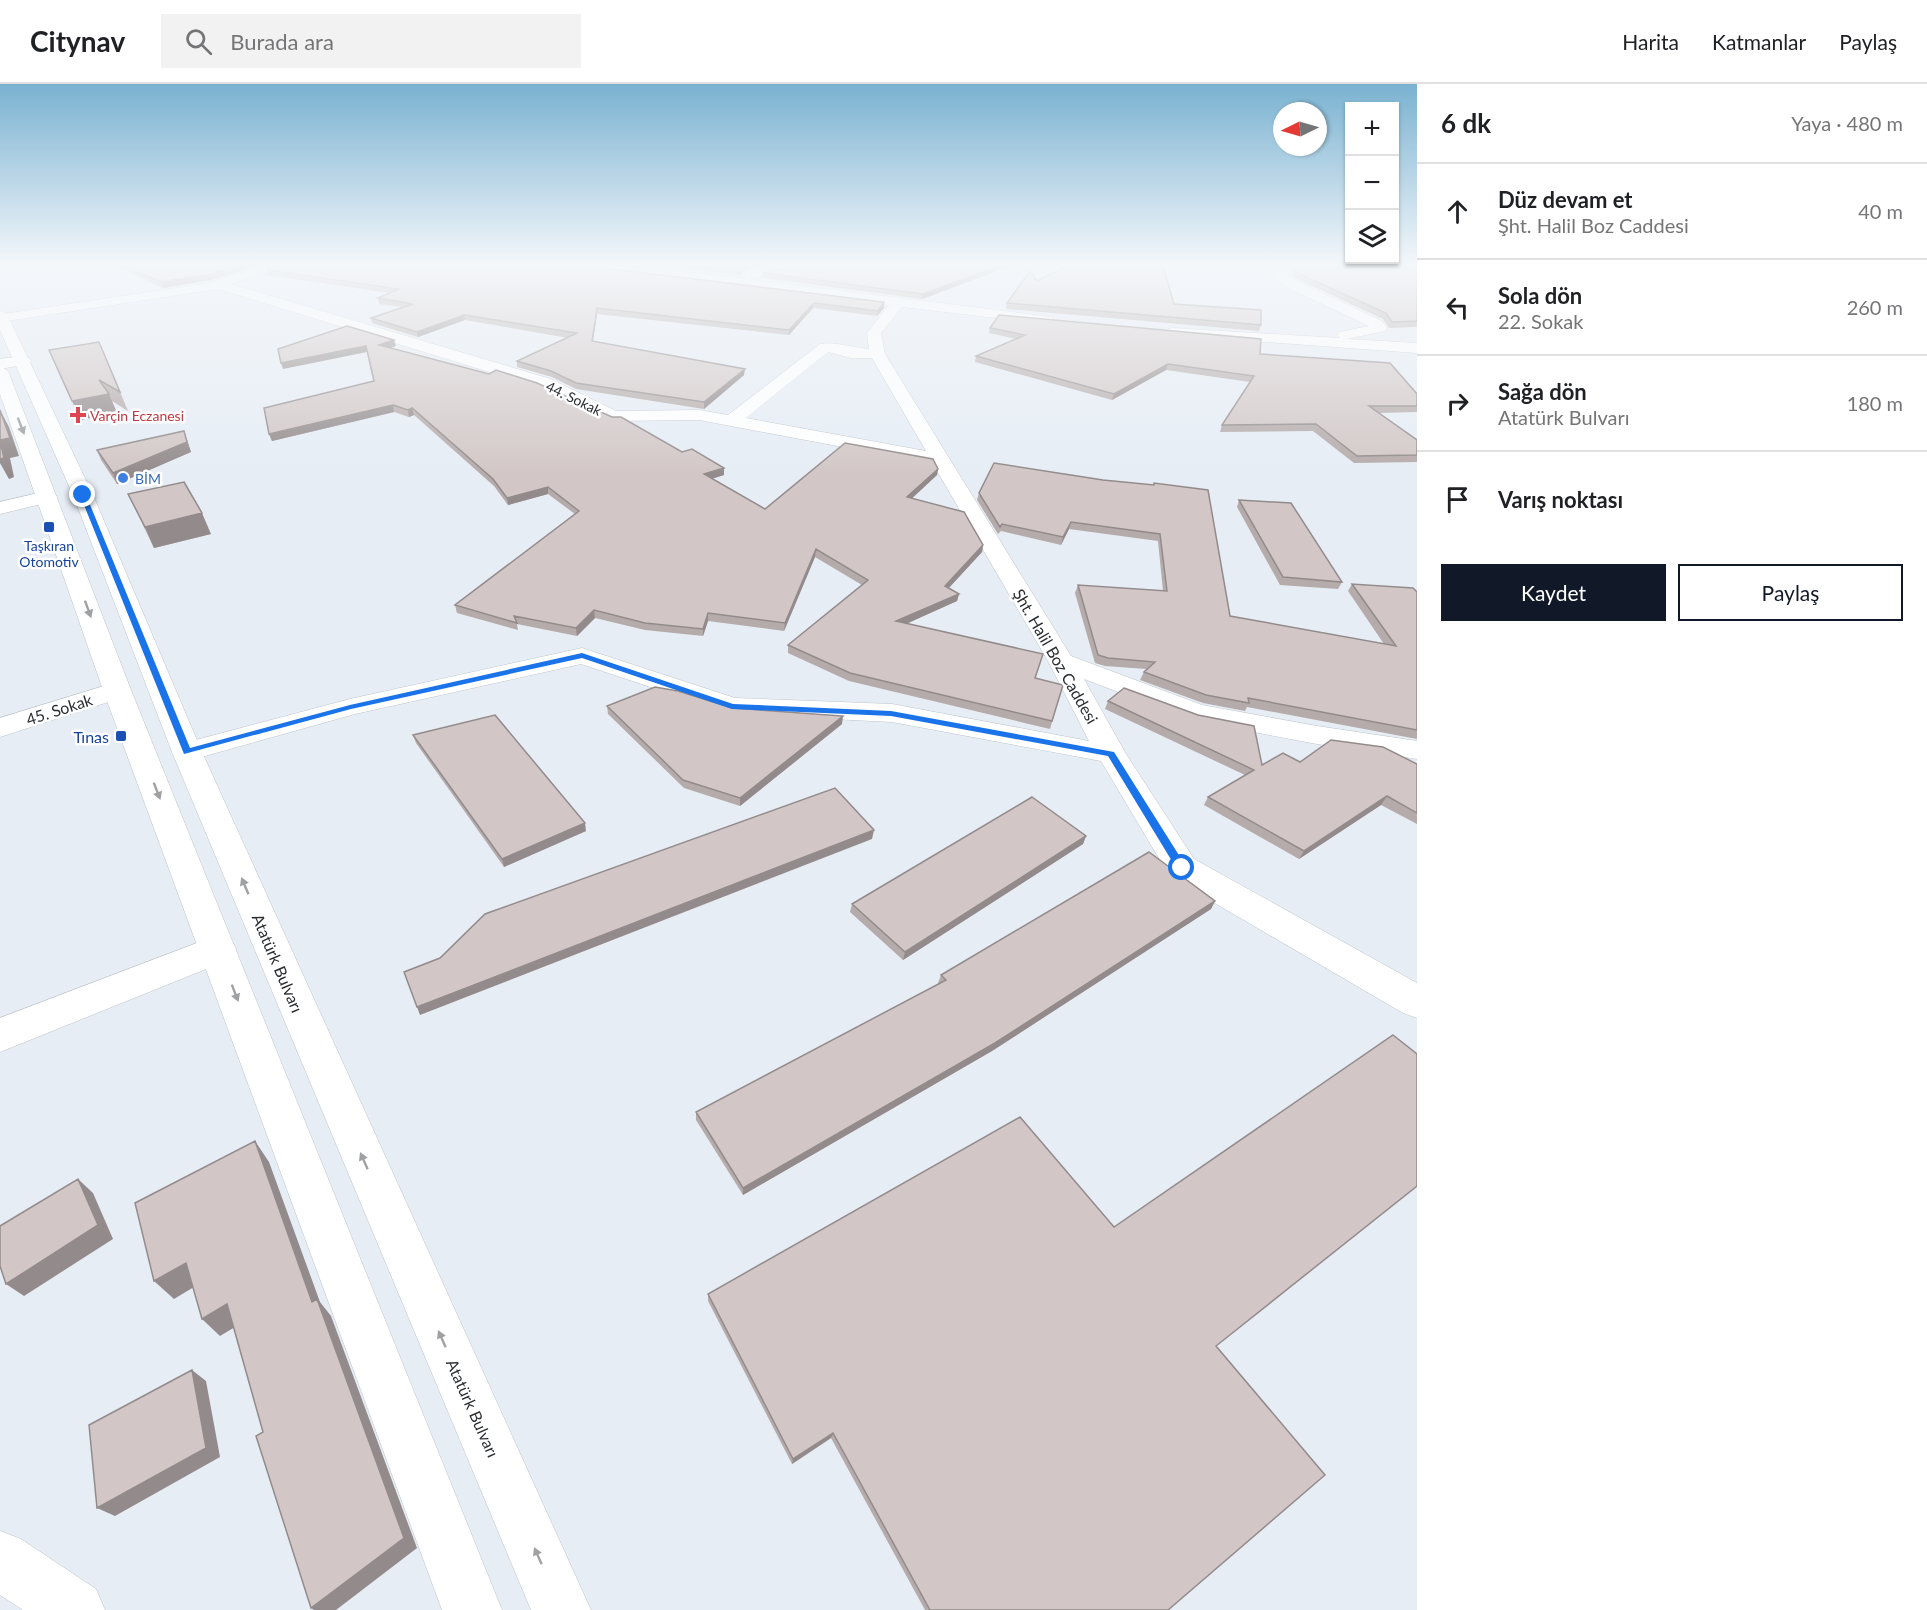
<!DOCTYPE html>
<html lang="tr">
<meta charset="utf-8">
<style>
:root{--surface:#fff;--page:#f2f2f2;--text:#202124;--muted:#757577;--line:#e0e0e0;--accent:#111827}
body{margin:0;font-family:Lato,sans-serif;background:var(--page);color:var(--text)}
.controls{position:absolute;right:18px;top:18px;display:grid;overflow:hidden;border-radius:0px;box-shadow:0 2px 4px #0004}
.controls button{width:54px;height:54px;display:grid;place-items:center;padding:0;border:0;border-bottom:2px solid var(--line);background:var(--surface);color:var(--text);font:30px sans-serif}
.compass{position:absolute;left:1273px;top:18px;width:54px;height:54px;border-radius:50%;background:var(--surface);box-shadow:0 2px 4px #0004;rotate:265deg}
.stop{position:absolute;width:18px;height:18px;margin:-14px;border:4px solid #1a73e8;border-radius:50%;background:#fff}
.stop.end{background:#1a73e8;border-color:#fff;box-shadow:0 2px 6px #0008}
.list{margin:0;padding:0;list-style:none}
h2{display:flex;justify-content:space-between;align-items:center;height:78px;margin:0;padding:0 24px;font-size:26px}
h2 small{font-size:20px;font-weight:400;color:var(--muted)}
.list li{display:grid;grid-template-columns:39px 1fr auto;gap:18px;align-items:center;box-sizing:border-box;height:96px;padding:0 24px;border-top:2px solid var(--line)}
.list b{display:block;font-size:22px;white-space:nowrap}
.list p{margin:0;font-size:20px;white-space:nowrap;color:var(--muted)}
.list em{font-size:20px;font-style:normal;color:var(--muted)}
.actions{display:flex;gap:12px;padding:18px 24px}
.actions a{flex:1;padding:14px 0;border:2px solid var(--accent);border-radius:0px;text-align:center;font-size:21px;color:var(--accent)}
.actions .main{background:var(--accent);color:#fff}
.icon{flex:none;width:33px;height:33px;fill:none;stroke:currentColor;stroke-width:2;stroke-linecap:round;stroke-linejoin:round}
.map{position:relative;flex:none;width:1417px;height:1526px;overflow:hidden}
header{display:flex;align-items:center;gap:36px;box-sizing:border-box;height:84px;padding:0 30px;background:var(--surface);border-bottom:2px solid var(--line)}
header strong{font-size:28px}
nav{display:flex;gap:33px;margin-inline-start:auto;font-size:21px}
.search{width:420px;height:54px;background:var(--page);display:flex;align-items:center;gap:15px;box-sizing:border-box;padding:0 21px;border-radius:0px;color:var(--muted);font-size:22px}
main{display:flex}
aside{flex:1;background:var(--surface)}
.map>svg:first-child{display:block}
</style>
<header>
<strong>Citynav</strong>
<div class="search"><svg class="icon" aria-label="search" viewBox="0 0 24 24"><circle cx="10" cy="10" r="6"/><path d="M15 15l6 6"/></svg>Burada ara</div>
<nav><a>Harita</a><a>Katmanlar</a><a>Paylaş</a></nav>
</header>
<main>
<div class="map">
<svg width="1417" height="1526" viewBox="0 0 1417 1526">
<rect width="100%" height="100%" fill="#e6edf5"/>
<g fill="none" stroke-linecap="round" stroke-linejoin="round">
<g stroke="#bdc4cb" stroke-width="1">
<path id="minor" d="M272 179H289L287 182 231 200 551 295 616 327 699 326 728 331 820 260C832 257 855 264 869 265L867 249 889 221 692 195 573 183 567 179H607L747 195 742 191 743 188 784 179H804L802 182 748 195 1052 233 1054 236 1052 239 1047 240 902 223 881 249 885 270 1071 572 1202 621 1317 642 1417 657V675L1317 660 1195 637 1084 595 1126 670 1194 775 1417 899V934L1403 929 1170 793 1101 677 892 638 732 630 581 580 355 630 187 677 177 675 172 668 177 661 350 615 582 564 735 614 892 620 1089 657 1048 577 933 380 699 336 613 337 539 303 218 205 0 238V230H3L208 199ZM828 268 851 274H872L926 367 746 334Z
M1268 179H1282L1290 185 1289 193 1292 195 1382 237 1387 244 1385 247 1347 255 1417 259V269L1168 251 1166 248 1168 245 1173 244 1340 254 1337 251 1339 248 1369 242 1282 201 1276 193 1278 187Z
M23 272 29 274 31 277 29 280 0 285V275Z
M47 407 54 409 57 413 54 417 0 430V418Z
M117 598 127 600 131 606 127 612 0 653V634Z
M218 851 231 855 236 865 231 875 0 968V934Z
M0 1447 21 1455 96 1505 105 1526H23L0 1511Z"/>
</g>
<g stroke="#bdc4cb" stroke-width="1">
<path id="major" d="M0 226 7 230 93 411 202 668 591 1526H531L172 668 73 411 0 246Z
M0 282 8 287 131 606 502 1526H442L103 606 0 310Z"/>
</g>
<use href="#minor" fill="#fff" fill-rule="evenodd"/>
<use href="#major" fill="#fff" fill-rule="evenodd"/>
</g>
<path fill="#b5abaa" d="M109 179H266L210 196 163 204Z
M596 179H776L743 186 740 191 649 180Z
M803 179H1019L922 215 763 194V189Z
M1285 179H1417V243L1389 244 1383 235 1293 193 1291 183Z
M572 180 884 224 877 232 813 224 789 251 597 230 593 257 744 291 704 325 576 305 552 293 517 283V277L568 254 465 236 418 253 372 239 371 234 402 223 379 220 378 214 390 209 267 191 266 186Z
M1037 197 1174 220 1261 241 1259 247 1006 225 1007 219Z
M990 244 1260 270 1417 310V328L1378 329 1417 356V378L1354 379 1313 347 1220 348 1222 341 1250 298 1166 286 1112 316 975 278 976 272 1016 255 989 249Z
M99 258 128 327 112 317 117 329 80 336Z
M396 262 389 264 682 368 724 391 712 395 765 425 938 385 937 391 912 414 983 461 982 468 949 504 959 510 957 517 907 539 1035 594 1063 601 1050 645 849 597 788 569V561L862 501 815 473 784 547 708 537 703 552 645 546 595 534 577 552 517 540 518 546 457 529 455 521 575 430 548 410 508 421 494 402 414 331 409 333 394 328 272 357 269 350 374 297 367 268 283 285Z
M187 356 191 368 117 400 101 376 97 366Z
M1154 399 1230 532 1384 560 1348 507 1352 500 1417 508V655L1247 623 1245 627 1203 619 1140 596 1144 588 1146 585 1105 582 1095 579 1075 509 1078 501 1163 507 1158 457 1069 445 1061 461 1001 447 998 450 977 416 979 409 1153 401Z
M128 410 211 450 154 464Z
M1239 416 1342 498 1338 505 1280 501 1237 423Z
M1108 617 1262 681 1300 678 1417 680V740L1381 721 1299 775 1204 721 1208 713 1245 691 1105 625Z
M607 622 732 624 842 640 740 722 684 704 608 630Z
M413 651 586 747 504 783 416 659Z
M1086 752 1083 760 903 876 850 828 852 820Z
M1215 817 1211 825 992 967 743 1111 696 1036V1028L940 900 938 899 941 891Z
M708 1210 1216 1263 1168 1526H925L831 1354 792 1380 708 1217Z"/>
<path fill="#938b8b" d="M249 179H266L210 196 163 204 161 198Z
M753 179H776L743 186 740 191V186L743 181Z
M1007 179H1019L922 215 923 210Z
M884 218V224L877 232 878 227Z
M814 219 813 224 789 251V246Z
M597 224V230L592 263V257Z
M464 231 465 236 418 253 417 248Z
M394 256 396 262 381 267 379 261Z
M366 262 367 268 283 285 281 279Z
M1168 280 1166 286 1112 316 1114 310Z
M745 285 744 291 704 325V318Z
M109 310 117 329 80 336 72 317Z
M393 321 394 328 272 357 269 350Z
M412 324 414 331 409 333 408 326Z
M0 326 9 343 19 372 10 374 14 393 9 395 0 379Z
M184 347 191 368 117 400 113 389Z
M724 384V391L704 397V390Z
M938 385 937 391 906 420 907 413Z
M548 403V410L508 421 507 414Z
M202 429 211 450 154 464 145 443Z
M1071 438 1069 445 1061 461 1063 453Z
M983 461 982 468 944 509 945 502Z
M816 465 815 473 784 547 785 539Z
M959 510 957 517 895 545 896 537Z
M594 526 595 534 577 552 576 544Z
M708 529V537L703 552V545Z
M843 632 842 640 740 722V714Z
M1387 712 1381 721 1299 775 1304 767Z
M585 739 586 747 504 783 502 775Z
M874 746 872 755 420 931 417 923Z
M1086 752 1083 760 903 876 905 868Z
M1215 817 1211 825 992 967 743 1111V1104Z
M255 1057 269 1078 320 1218 331 1232 417 1464 336 1526H314L311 1524 312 1218Z
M78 1095 93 1109 113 1155 24 1212 6 1200Z
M186 1179 204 1197 174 1215 154 1197Z
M227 1220 245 1237 220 1252 202 1235Z
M192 1286 206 1297 220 1373 115 1432 97 1424Z
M833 1349 831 1354 792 1380 793 1375Z"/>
<path fill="#d2c7c6" stroke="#938b8b" stroke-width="1.5" d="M117 179H249L208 191 161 198Z
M286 179H570L572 180 884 218 878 227 814 219 789 246 597 224 592 257 745 285 704 318 576 299 551 287 517 277 577 249 464 231 417 248 371 234 413 220 378 214 399 205 266 186Z
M676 179H753L743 181 740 186Z
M803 179H1007L923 210 763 189Z
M1072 179H1159L1163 182 1174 220 1261 226V241L1007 219 1030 187 1037 197Z
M1293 179H1417V237L1392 238 1386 229 1295 188Z
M999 231 1261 255 1260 270 1390 279 1417 310V322H1369L1417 356V371L1357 372 1316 340 1222 341 1254 292 1168 280 1114 310 976 272 1025 251 990 244Z
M347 242 394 256 379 261 489 290 496 286 537 299 612 333H621L682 368 692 365 724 384 704 390 765 425 845 359 933 375 938 385 907 413 964 428 983 461 945 502 959 510 896 537 1043 570 1035 594 1063 601 1052 637 850 589 788 561 868 496 816 465 785 539 708 529 703 545 645 539 594 526 576 544 514 532 517 539 455 521 579 427 548 403 507 414 493 395 412 324 408 326 393 321 269 350 264 324 374 297 366 262 281 279 278 265Z
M99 258 120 308 99 296 109 310 72 317 49 266Z
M0 326 10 354 0 356Z
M184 347 187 358 113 389 97 366Z
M0 357 4 374 0 375Z
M994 379 1103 396 1154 401V399L1208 406 1230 532 1396 562 1352 500 1413 504 1417 508V646L1248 614 1249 619 1206 611 1144 588 1155 578 1108 574 1098 571 1078 501 1167 507 1160 450 1071 438 1063 453 1002 440 1000 443 979 409Z
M184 398 202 429 145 443 128 410Z
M1239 416 1291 419 1342 498 1283 493Z
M655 603 678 607 732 624 843 632 740 714 683 696 607 622Z
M1124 604 1198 631 1254 642 1262 681 1283 669 1300 678 1331 656 1383 663 1417 680V729L1387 712 1304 767 1208 713 1254 686 1108 617Z
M495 631 585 739 502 775 413 651Z
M835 704 874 746 417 923 404 888 440 874 485 830Z
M1032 713 1086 752 905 868 852 820Z
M1149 768 1215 817 995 959 743 1104 696 1028 946 896 941 891Z
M1393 951 1417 970V1102L1216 1262 1325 1391 1168 1526H930L833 1349 793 1375 708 1210 1020 1033 1114 1143Z
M255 1057 312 1218 317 1215 404 1454 311 1524 256 1352 263 1348 227 1220 202 1235 186 1179 154 1197 135 1119Z
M78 1095 98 1141 6 1200 0 1182V1142Z
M192 1286 206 1364 97 1424 89 1341Z"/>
<defs><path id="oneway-solid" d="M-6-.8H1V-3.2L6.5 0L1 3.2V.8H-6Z" transform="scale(1.5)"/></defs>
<g fill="#9fa0a2">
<use href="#oneway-solid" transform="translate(21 342) rotate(69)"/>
<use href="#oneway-solid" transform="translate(88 525) rotate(70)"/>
<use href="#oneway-solid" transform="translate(157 707) rotate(69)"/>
<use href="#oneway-solid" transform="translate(245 802) rotate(-113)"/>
<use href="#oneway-solid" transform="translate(235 909) rotate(69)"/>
<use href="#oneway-solid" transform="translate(364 1077) rotate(-114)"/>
<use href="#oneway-solid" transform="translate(442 1255) rotate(-114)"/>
<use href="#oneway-solid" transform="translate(538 1472) rotate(-114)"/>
</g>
<linearGradient id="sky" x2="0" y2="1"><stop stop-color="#7ab2d1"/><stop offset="0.46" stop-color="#f4f7fa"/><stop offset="1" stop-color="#f4f7fa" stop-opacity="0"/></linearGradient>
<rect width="1417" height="392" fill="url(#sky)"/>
<path fill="#1a73e8" d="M83 409 86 411 190 664 350 621 582 569 733 620 891 627 1114 668 1187 784 1185 787H1178L1108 672 891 632 732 625 582 574 351 625 184 670 80 411Z"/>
<path fill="#e0444e" stroke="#fff" stroke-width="2" d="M75 322h6v6h6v6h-6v6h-6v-6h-6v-6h6z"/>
<circle fill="#3f7fe0" stroke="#fff" stroke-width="2" cx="123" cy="394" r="6"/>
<g fill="#1a4fb4" stroke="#fff" stroke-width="2">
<rect x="43" y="437" width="12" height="12" rx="3"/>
<rect x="115" y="646" width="12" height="12" rx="3"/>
</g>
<g text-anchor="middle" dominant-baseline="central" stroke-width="5" stroke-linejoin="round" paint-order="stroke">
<g font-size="14" fill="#2a2d30" stroke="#fff">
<text transform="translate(574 314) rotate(26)">44. Sokak</text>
</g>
<g font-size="14" fill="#be3a42" stroke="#fff" text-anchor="start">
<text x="90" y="331">Varçin Eczanesi</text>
</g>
<g font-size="14" fill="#366cbe" stroke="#fff" text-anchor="start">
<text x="135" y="394">BİM</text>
</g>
<g font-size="14" fill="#164399" stroke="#fff">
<text x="49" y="461">Taşkıran<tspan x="49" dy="16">Otomotiv</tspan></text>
</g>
<g font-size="16" fill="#2a2d30" stroke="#fff">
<text transform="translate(1056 572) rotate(60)">Şht. Halil Boz Caddesi</text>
<text transform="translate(59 625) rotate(-18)">45. Sokak</text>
<text transform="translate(278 879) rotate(67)">Atatürk Bulvarı</text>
<text transform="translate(473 1324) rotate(66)">Atatürk Bulvarı</text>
</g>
<g font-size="16" fill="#164399" stroke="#fff" text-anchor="end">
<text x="109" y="652">Tınas</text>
</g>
</g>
</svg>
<div class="controls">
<button>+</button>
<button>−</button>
<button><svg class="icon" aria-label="layers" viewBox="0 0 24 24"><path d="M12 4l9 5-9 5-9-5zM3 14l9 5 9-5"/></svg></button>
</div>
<svg class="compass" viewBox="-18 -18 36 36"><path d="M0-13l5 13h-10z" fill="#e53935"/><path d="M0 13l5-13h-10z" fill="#757577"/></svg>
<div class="stop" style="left:1182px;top:784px"></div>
<div class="stop end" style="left:83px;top:411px"></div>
</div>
<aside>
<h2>6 dk<small>Yaya · 480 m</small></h2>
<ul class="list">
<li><svg class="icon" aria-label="ahead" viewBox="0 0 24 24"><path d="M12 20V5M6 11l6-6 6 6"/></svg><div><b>Düz devam et</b><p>Şht. Halil Boz Caddesi</p></div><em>40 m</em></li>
<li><svg class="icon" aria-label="left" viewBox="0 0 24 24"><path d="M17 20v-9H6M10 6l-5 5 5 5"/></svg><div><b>Sola dön</b><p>22. Sokak</p></div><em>260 m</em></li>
<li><svg class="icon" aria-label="right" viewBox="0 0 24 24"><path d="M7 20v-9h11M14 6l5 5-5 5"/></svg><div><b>Sağa dön</b><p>Atatürk Bulvarı</p></div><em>180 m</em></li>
<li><svg class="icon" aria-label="arrive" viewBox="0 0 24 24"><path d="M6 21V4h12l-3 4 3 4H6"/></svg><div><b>Varış noktası</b></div></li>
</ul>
<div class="actions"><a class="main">Kaydet</a><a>Paylaş</a></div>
</aside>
</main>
